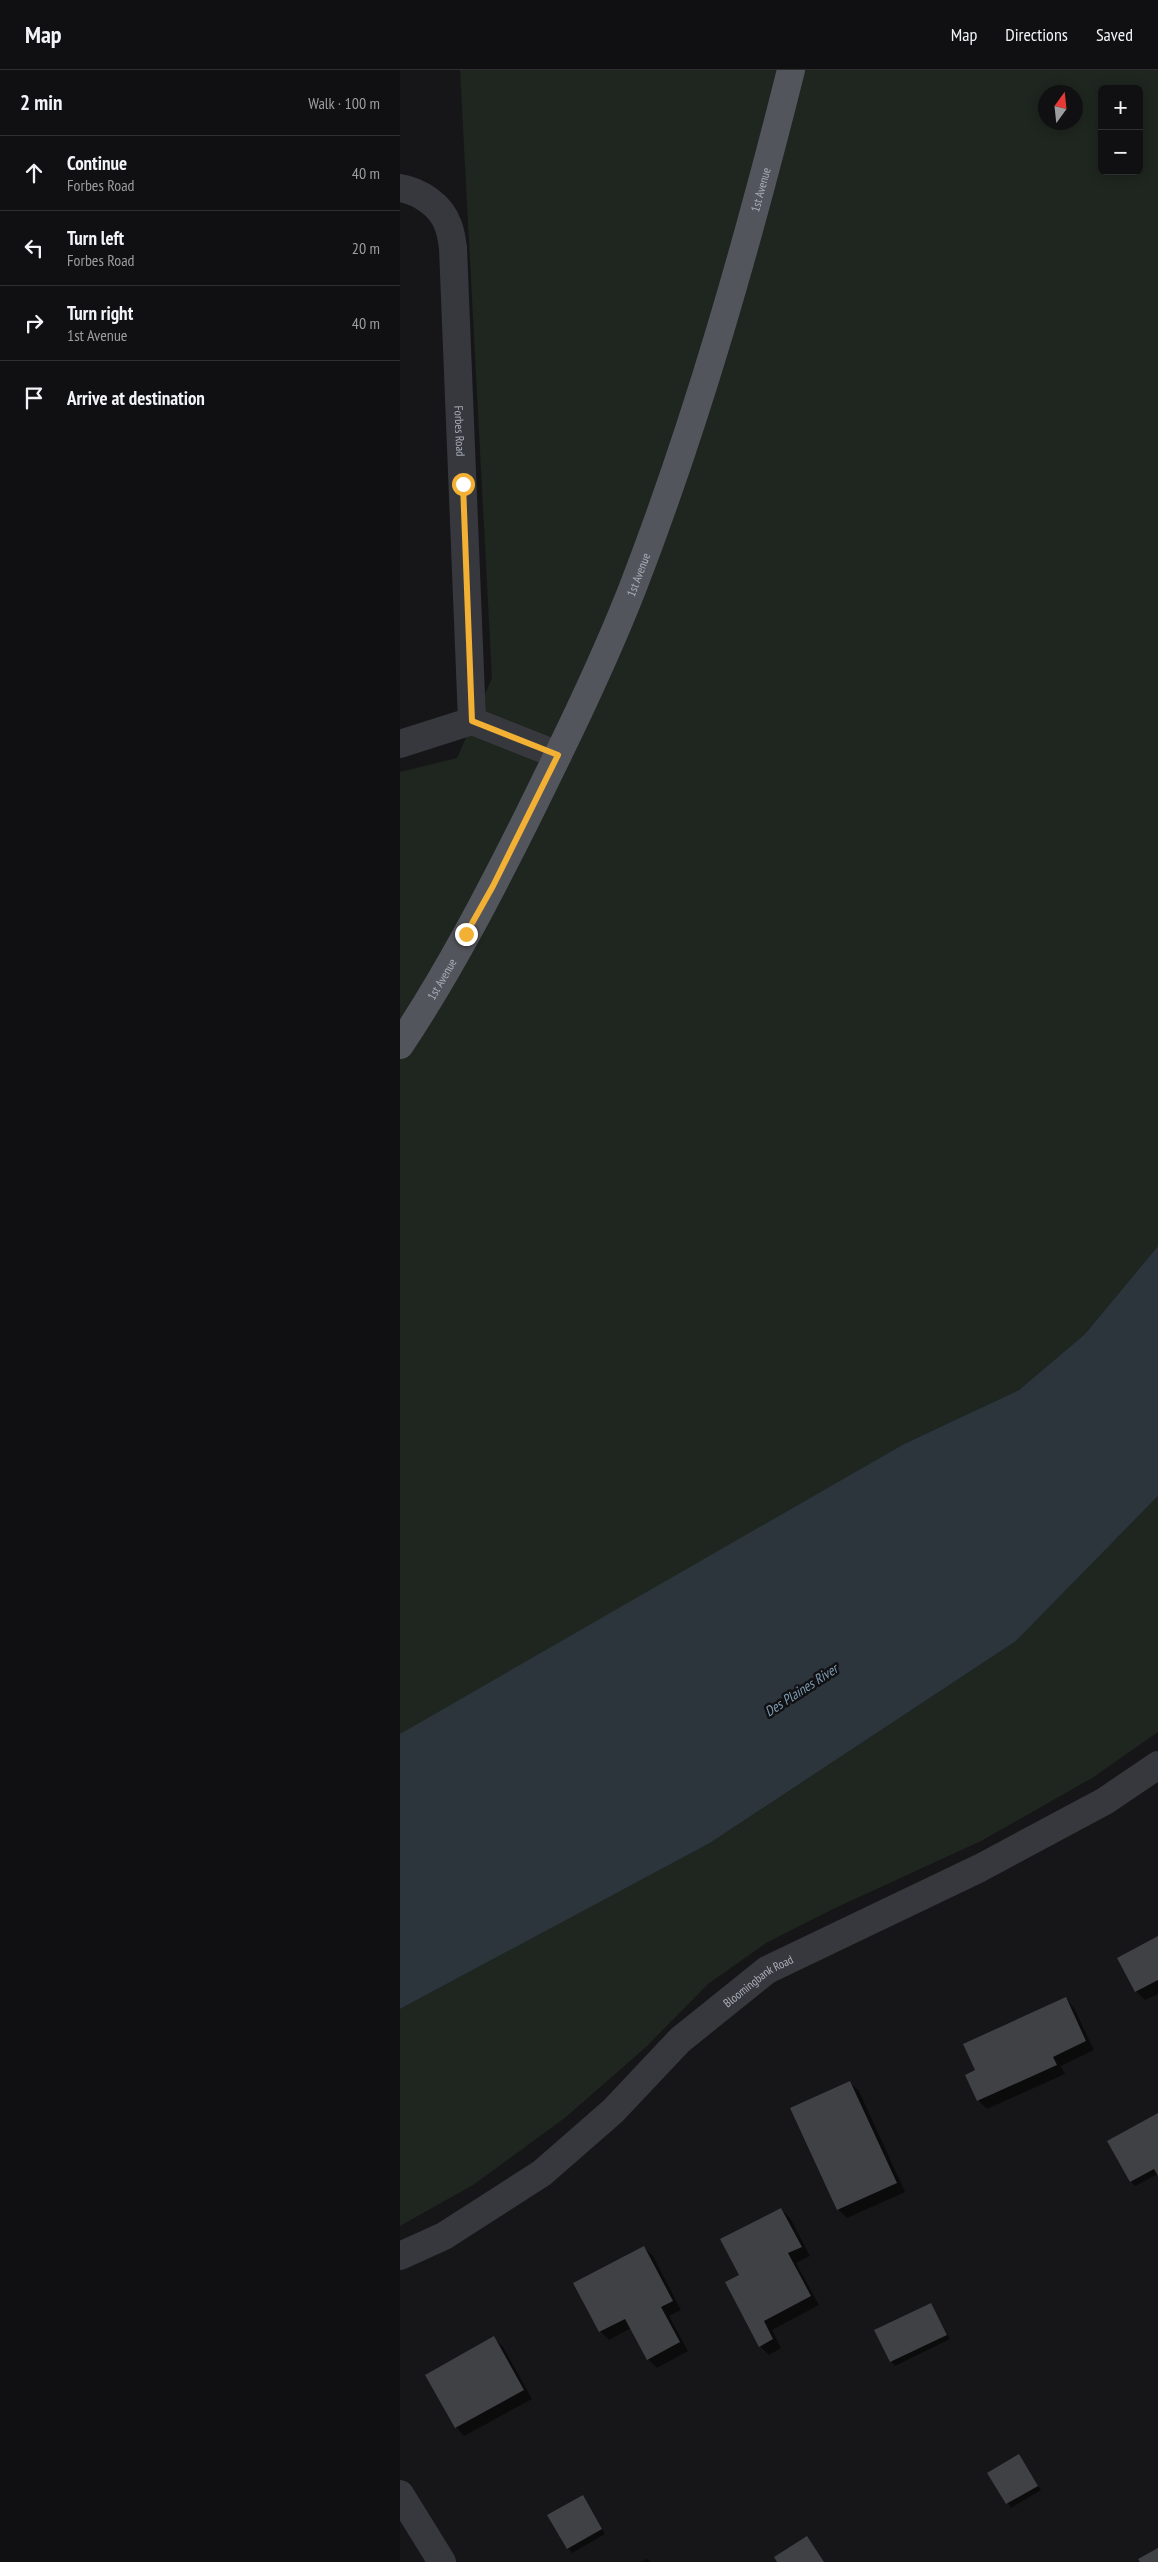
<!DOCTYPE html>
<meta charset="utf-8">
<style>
:root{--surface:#101012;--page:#1e1e20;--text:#f1f3f6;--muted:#9c9d9f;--line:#303032}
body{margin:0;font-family:"PT Sans Narrow",sans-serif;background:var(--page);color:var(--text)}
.controls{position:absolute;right:15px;top:15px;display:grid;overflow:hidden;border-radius:8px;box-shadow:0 2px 12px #0003}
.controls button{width:45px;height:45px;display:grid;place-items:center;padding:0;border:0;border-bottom:1px solid var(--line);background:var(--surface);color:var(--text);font:25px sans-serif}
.compass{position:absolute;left:638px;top:15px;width:45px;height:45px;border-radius:50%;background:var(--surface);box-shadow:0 2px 12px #0003;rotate:15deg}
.stop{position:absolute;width:15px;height:15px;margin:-11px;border:4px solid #f2b134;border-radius:50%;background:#fff}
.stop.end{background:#f2b134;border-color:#fff;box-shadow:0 1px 5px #0008}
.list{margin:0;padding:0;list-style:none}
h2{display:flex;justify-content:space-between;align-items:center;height:65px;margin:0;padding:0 20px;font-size:21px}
h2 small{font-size:16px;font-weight:400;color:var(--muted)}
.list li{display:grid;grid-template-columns:32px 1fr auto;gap:15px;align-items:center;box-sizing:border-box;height:75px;padding:0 20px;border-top:1px solid var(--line)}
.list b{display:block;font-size:19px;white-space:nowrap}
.list p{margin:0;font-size:16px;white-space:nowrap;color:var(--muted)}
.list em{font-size:16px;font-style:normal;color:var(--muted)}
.icon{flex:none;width:28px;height:28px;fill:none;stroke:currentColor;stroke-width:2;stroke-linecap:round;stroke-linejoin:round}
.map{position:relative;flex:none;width:758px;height:2492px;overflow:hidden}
header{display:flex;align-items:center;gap:30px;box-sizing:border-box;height:70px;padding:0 25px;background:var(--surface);border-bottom:1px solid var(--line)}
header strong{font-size:24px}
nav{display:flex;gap:28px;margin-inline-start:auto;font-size:18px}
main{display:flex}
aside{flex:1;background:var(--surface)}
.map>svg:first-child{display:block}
</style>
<header>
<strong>Map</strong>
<nav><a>Map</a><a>Directions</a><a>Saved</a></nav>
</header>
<main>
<aside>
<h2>2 min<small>Walk · 100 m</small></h2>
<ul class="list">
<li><svg class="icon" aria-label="ahead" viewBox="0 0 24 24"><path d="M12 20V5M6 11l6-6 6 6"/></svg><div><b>Continue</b><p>Forbes Road</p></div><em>40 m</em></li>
<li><svg class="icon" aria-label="left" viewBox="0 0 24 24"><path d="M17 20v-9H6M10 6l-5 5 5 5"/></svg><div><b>Turn left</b><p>Forbes Road</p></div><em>20 m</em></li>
<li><svg class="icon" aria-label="right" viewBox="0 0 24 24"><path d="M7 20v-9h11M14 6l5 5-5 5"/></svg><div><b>Turn right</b><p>1st Avenue</p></div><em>40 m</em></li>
<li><svg class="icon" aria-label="arrive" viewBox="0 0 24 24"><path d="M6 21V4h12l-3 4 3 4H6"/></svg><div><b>Arrive at destination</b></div></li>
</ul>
</aside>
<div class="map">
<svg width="758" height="2492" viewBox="0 0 758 2492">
<rect width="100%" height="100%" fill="#161618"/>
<path fill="#1e261f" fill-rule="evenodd" d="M60 0H758V1176L685 1264 619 1320 504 1374 0 1667V702L57 688 92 608ZM702 19H739V101H702ZM646 22H676V52H646Z
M758 1426V1662L692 1708 581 1771 433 1839 366 1873 308 1914 246 1977 166 2047 73 2115 0 2156V1939L310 1773 616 1571Z"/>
<path fill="#2c353c" d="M758 1176V1426L616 1571 310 1773 0 1939V1664L504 1374 619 1320 685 1264Z"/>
<path fill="#0007" d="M758 1868V1924L745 1930 736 1921 719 1889Z
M666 1929 674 1938 694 1980 661 1996 665 2004 587 2039 578 2030 577 2001Z
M450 2013 459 2021 505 2122 447 2148 438 2139Z
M758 2044V2104L735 2116 731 2112Z
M381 2139 390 2148 410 2186 396 2193 419 2235 372 2260 381 2278 369 2285 360 2276 340 2206Z
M244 2177 253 2186 281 2240 269 2246 288 2281 257 2298 248 2289 231 2258 209 2270 200 2261Z
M531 2235 550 2269 495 2296 491 2291Z
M94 2268 103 2277 132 2329 64 2366 56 2357Z
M618 2385 641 2420 611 2438 589 2403Z
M183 2427 205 2464 172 2483 168 2478Z
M248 2489 251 2492H238Z"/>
<path fill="#404145" d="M758 1866V1910L735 1922 717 1888Z
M666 1927 686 1971 653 1987 657 1995 577 2031 565 2005 575 2000 563 1974Z
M450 2011 497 2113 437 2140 390 2038Z
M758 2043V2106L754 2099 730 2112 707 2071Z
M381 2138 402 2177 388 2183 411 2226 364 2251 373 2269 359 2277 325 2212 339 2205 320 2169Z
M244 2176 273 2231 261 2237 280 2272 247 2290 225 2249 199 2262 173 2213Z
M531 2233 547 2265 490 2292 474 2260Z
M94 2266 124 2320 55 2358 25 2305Z
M619 2384 638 2416 606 2434 587 2403Z
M183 2425 202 2459 167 2479 147 2445Z
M407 2466 424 2492H377L374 2487Z
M758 2478V2492H740L738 2489Z"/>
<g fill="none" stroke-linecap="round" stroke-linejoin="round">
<g stroke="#37383d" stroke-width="28">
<path id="s1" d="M0 118C19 121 41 135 48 155 51 162 52 171 53 178L72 651"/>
<path d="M72 651 158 685"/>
<path d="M0 674 72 651"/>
<path id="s2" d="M0 2186 44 2166 142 2103 213 2041 280 1970 367 1900 580 1798 705 1731 758 1695"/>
<path d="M0 2424 42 2492"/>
</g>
<path stroke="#53555c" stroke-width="28" id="s3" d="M0 975C48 903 88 826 127 748 164 673 202 596 233 517 298 349 347 175 391 0"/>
</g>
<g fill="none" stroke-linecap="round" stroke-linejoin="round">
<path stroke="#f2b134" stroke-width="6" d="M63 414 72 651 158 685 93 816 66 864"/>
</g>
<g text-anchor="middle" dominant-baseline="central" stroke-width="5" stroke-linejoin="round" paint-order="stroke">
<g font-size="12" fill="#a8adb8" stroke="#111113">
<text stroke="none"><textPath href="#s3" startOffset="932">1st Avenue</textPath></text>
<text stroke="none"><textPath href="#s1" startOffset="270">Forbes Road</textPath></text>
<text stroke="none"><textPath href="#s3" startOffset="528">1st Avenue</textPath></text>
<text stroke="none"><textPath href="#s3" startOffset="78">1st Avenue</textPath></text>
<text stroke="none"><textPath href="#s2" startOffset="455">Bloomingbank Road</textPath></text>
</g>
<g font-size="14" font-style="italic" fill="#7f9bb3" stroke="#111113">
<text transform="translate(401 1620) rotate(-33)">Des Plaines River</text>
</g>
</g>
</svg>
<div class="controls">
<button>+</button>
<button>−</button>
</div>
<svg class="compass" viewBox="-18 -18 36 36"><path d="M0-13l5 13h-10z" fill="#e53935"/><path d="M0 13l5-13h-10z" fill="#9c9d9f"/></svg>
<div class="stop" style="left:63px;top:414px"></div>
<div class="stop end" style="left:66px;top:864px"></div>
</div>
</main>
